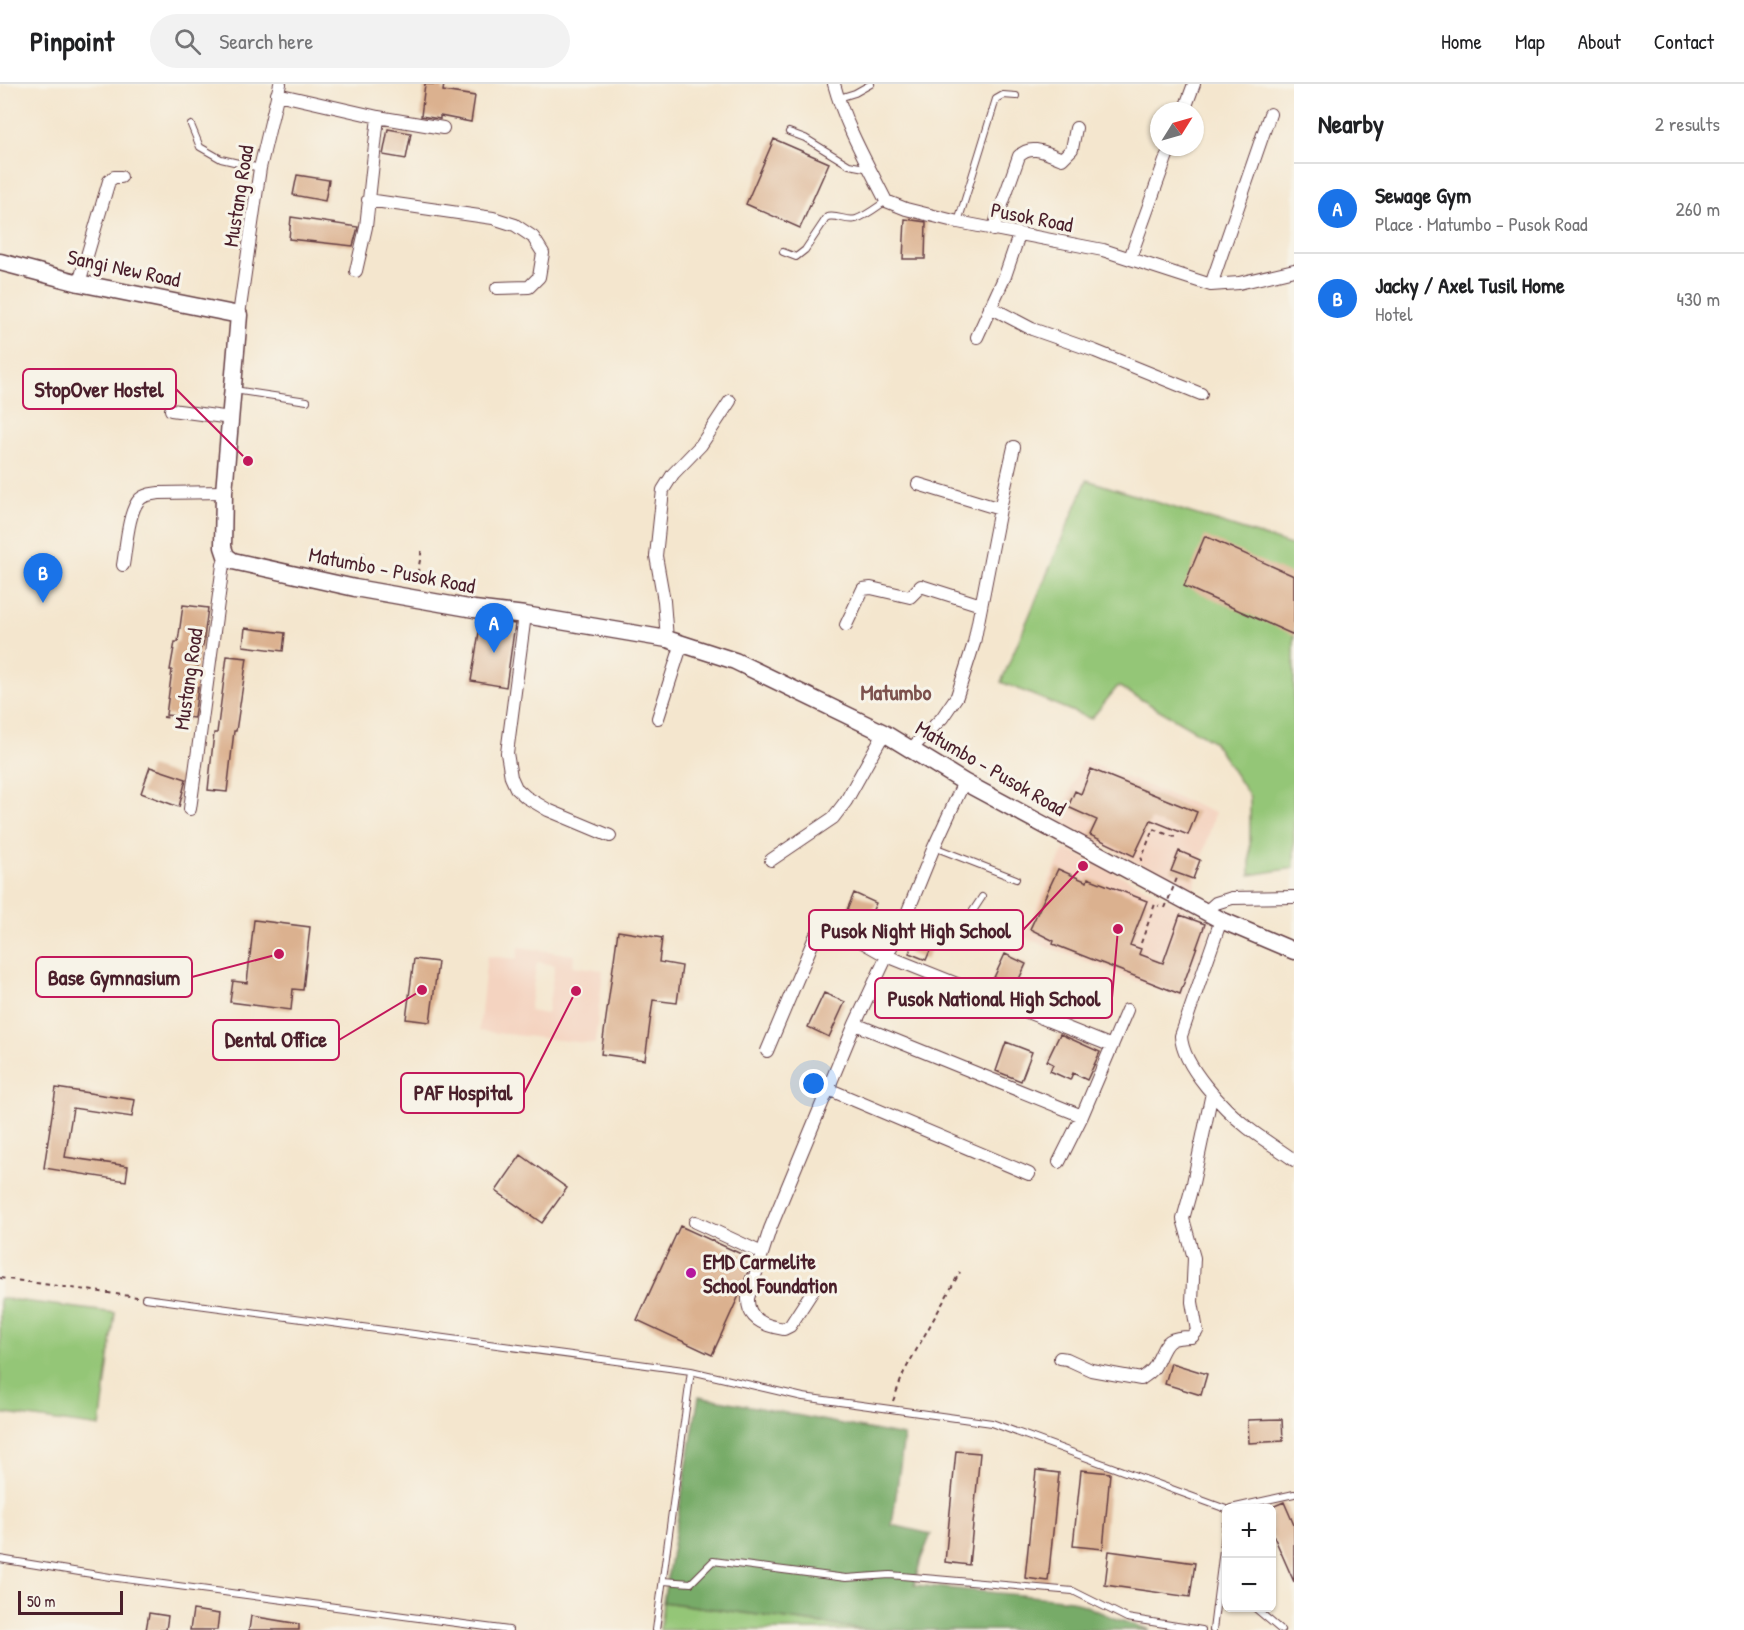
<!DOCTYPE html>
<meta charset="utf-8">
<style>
:root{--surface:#fff;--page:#f2f2f2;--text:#202124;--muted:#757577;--line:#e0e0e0;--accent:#1a73e8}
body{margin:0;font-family:"Patrick Hand",sans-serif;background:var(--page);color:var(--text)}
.controls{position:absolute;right:18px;bottom:18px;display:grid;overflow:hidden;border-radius:9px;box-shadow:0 2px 4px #0004}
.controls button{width:54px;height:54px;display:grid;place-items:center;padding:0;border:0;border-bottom:2px solid var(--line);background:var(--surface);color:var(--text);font:30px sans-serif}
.compass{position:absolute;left:1150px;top:18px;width:54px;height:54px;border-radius:50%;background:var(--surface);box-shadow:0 2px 4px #0004;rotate:53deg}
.scale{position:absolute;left:18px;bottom:15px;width:105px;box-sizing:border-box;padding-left:6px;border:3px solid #4a1f2b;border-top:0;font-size:16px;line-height:21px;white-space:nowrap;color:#4a1f2b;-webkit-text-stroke:4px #f7f3e8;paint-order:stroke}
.you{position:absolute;left:814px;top:1000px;width:21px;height:21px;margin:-15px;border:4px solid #fff;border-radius:50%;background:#1a73e8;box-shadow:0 0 0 9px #1a73e833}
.badge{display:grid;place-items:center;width:39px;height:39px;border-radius:50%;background:var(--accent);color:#fff;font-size:20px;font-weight:700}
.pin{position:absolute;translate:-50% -50px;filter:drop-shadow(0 2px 3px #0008)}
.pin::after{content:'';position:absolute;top:32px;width:21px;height:18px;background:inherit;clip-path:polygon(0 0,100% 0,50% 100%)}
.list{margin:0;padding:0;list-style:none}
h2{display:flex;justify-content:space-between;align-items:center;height:78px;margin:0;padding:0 24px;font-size:26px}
h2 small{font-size:20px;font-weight:400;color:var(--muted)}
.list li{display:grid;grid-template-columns:39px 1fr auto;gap:18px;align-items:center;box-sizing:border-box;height:90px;padding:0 24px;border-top:2px solid var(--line)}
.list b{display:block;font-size:22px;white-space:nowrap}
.list p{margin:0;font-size:20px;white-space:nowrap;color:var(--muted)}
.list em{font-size:20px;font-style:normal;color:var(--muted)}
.icon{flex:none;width:33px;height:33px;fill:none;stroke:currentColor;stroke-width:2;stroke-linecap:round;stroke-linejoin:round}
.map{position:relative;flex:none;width:1294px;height:1546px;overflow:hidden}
header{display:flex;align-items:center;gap:36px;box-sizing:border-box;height:84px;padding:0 30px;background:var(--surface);border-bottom:2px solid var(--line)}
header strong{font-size:28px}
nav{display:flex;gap:33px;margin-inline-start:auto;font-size:21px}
.search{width:420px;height:54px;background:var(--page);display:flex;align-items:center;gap:15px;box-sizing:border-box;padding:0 21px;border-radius:33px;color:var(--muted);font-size:22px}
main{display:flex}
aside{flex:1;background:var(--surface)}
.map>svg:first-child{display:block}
</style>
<header>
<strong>Pinpoint</strong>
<div class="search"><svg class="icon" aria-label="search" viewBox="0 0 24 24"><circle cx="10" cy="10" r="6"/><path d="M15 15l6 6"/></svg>Search here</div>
<nav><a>Home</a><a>Map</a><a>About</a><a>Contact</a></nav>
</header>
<main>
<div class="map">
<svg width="1294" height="1546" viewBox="0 0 1294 1546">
<rect width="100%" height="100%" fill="#f7f3e8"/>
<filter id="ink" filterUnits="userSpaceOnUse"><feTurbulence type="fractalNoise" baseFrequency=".0167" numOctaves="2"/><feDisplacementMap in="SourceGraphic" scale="12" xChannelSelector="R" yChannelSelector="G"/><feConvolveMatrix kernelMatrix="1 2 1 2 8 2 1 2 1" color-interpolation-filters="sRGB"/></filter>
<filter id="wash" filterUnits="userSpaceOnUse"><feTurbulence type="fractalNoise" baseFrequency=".008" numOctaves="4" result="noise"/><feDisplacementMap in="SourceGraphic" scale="24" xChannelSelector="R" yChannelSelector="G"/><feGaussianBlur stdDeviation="1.35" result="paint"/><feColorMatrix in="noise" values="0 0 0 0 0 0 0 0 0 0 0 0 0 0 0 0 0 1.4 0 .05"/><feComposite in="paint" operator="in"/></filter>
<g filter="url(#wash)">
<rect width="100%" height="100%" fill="#f4e6ce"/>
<path fill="#f4d3c0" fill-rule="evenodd" d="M1082 676 1215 729 1193 807 1058 738Z
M1065 764 1212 837 1185 916 1023 853Z
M519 863 574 871 573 882 603 886 595 960 479 947 487 872 517 875ZM537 878 555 881 547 930 529 927Z"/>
<path fill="#94c677" stroke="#6f7251" stroke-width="1.5" d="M1087 396 1294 462V784L1250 791V713L1213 657 1118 602 1091 635 1001 598Z
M0 1214 115 1229 100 1343 0 1329Z
M663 1518 869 1546H660Z"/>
<path fill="#77ab68" stroke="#60654a" stroke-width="1.5" d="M699 1312 904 1352 892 1441 931 1450 921 1475 914 1501 1072 1516 1114 1534 1150 1546H869L663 1518Z"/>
<g id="blocks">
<path fill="#dbb18f" d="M425 0H444L443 7 475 12 471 38 440 32V35L421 32Z
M388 45 411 49 406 75 383 71Z
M774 55 829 79 800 144 746 120Z
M297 91 329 96 325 117 293 111Z
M291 133 358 143 353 162 289 155Z
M905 135 926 138 925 175H903Z
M1205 452 1294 492V551L1184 502Z
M183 521 208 524 203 562H201L194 603H198L194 634 166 631 172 586H170L175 558H178Z
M481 536 515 540 506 603 471 597Z
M245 544 285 549 283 567 243 562Z
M227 572 247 574 236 647H234L227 708 208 706 214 649H217Z
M150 683 186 695 179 723 141 709Z
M1091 685 1197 728 1188 751 1151 736 1134 772 1090 751 1097 736 1068 723 1075 707 1081 710Z
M1179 767 1200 776 1193 795 1171 787Z
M1058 785 1087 798 1088 794 1147 817 1130 861 1141 865 1139 870 1163 879 1180 831 1205 840 1180 910 1053 860 1054 857 1030 845Z
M854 809 876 819 872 828 875 830 866 851 852 843 853 841 843 836Z
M254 836 310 843 303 906 293 905 291 926 230 918 233 897 247 899Z
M921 838 939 846 926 876 909 869Z
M618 847 662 854 659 878 682 882 677 919 653 916 645 976 601 970Z
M1005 870 1026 880 1012 910 991 900Z
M414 875 438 878 430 938 406 935Z
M824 909 845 918 829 953 808 943Z
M1060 950 1100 968 1087 996 1073 989 1070 996 1050 987 1053 980 1047 977Z
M1006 958 1032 968 1021 997 996 987Z
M56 1004 135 1016 132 1033 73 1024 65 1073 128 1082 126 1097 44 1084Z
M521 1071 567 1104 542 1139 496 1107Z
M680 1142 752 1175 741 1207 712 1271 637 1236Z
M1171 1279 1207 1290 1201 1311 1165 1300Z
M1282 1335 1283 1357 1249 1359 1248 1336Z
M956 1367 980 1369 969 1481 945 1478Z
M1036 1386 1059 1389 1048 1497 1025 1494Z
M1081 1386 1110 1389 1103 1465 1073 1462Z
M1284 1418 1294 1441V1498L1272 1448V1423Z
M1109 1467 1195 1479 1190 1513 1105 1501Z
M193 1526 219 1530 217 1546H190Z
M149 1529 168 1532 166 1546H146Z
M251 1532 299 1540V1546H249Z"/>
</g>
</g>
<g filter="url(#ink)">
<use href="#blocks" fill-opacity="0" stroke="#643d43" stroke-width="1.5"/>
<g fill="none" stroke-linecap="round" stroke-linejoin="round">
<g stroke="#643d43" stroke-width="8">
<path id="lane" d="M839 14 855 9 871 0
M191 41 200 63 221 75 260 84
M789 48 805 54 849 81 870 85
M958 138 996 15 1003 11 1016 12
M783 168 796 173 805 166 827 133C837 130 846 138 856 135 866 132 877 123 886 117
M234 306 307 317
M934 763 1016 795
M908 827 953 846 961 845 982 813
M145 1214 691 1287 803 1313 992 1339 1226 1425
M1231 1424 1294 1410
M0 1475 110 1493 509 1546
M663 1497 691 1499 713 1477 846 1494 890 1491 1073 1507 1127 1534 1202 1546
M1255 1524 1281 1546
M656 1546 691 1287
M1213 1546 1226 1441"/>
</g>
<g stroke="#643d43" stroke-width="14">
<path id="street" d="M834 0C845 41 867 79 886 117L906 125 958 138 1103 166 1211 201 1239 199 1294 186
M277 10 378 33 443 44
M1184 27 1194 0
M368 116 493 134 515 141 533 153 543 169 539 193 529 203 497 204
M993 146 1019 72C1032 59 1048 70 1062 75L1072 65 1076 44
M1130 174 1170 63
M356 187 366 143 378 33
M79 199 109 97 114 93H121
M1211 201 1270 30
M990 223 1032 245 1095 267 1201 310
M239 231 260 84 280 0
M977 253 1005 192 1019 151
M171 326 231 334
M918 400 1000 425
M123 481C126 465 128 426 140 415 145 410 153 410 159 409L224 408
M525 531 507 669 511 693 516 704 526 713 548 726 610 752
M846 541 863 505 871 504 910 513 921 502 981 521
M667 555 664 517 656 472 663 406 673 390 701 361 730 317
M658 634 682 559
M911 665 942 634 957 612 974 559 1000 425 1014 363
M190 725 223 481 226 472
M771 776 833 734 846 717 884 649
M1206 828 1216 819 1232 814 1294 813
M1221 836 1181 952C1182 982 1225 1026 1248 1044 1262 1055 1279 1065 1294 1076
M855 940 1082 1032
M767 967 815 853 824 841H832L887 872 1112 962
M828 1005 1029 1090
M1059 1078 1082 1032 1127 926
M695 1138 762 1169
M812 1208 790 1242 784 1245C764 1242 747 1235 748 1214L770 1145 855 940 908 827 934 763 964 698
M1060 1274 1067 1275 1091 1286 1141 1295C1146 1291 1152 1288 1155 1282 1167 1260 1163 1253 1192 1253L1197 1247 1192 1218 1194 1174 1183 1135 1193 1099 1212 1009"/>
</g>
<g stroke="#643d43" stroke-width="19">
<path id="secondary" d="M0 178 79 199 239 231 224 408 223 463 226 472 233 477 355 504 474 525 525 531 667 555 735 577 884 649 964 698 1221 836 1294 867"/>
</g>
<path stroke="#643d43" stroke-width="2" stroke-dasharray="4.5 4.5" stroke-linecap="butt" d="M359 490 365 465
M416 498 422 465
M163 633 190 636
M1143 776H1141L1153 745 1177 754
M1141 859 1155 820 1159 822
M0 1194 137 1213
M893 1317 904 1288 960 1188"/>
<use href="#lane" stroke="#fff" stroke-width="6"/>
<use href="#street" stroke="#fff" stroke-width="12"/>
<use href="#secondary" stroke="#fff" stroke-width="16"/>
<path stroke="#643d43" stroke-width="2" stroke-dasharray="4.5 4.5" stroke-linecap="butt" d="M1165 824 1177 794"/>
</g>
</g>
<circle fill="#b5179e" stroke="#f7f3e8" stroke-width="2" cx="691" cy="1189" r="6"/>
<g text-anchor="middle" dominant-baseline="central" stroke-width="6" stroke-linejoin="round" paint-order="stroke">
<g font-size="21" fill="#4a1f2b" stroke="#f7f3e8">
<text transform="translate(238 112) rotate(-81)">Mustang Road</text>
<text transform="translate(1032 133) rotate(11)">Pusok Road</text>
<text transform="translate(124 184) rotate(12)">Sangi New Road</text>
<text transform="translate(392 486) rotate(11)">Matumbo - Pusok Road</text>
<text transform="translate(188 595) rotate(-82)">Mustang Road</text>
<text transform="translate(991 684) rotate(30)">Matumbo - Pusok Road</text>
</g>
<g font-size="21" font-weight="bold" fill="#4a1f2b" stroke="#f7f3e8" text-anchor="start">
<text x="703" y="1177">EMD Carmelite<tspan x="703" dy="24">School Foundation</tspan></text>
</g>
<g font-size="22" font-weight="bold" fill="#7d524e" stroke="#f7f3e8">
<text x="896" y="608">Matumbo</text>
</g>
</g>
<path fill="none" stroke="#c2185b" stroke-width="2" d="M248 377L176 305M1083 782L1023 846M279 870L192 893M1118 845L1112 914M422 906L339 956M576 907L524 1009"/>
<g fill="#c2185b" stroke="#f7f3e8" stroke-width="2">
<circle cx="248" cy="377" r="6"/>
<circle cx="1083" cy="782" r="6"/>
<circle cx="279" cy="870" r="6"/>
<circle cx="1118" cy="845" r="6"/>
<circle cx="422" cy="906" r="6"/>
<circle cx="576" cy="907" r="6"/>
</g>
<g fill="#f7f3e8" stroke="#c2185b" stroke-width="2">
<rect x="23" y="285" width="153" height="40" rx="6"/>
<rect x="809" y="826" width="214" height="40" rx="6"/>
<rect x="36" y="873" width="156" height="40" rx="6"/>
<rect x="875" y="894" width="237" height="40" rx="6"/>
<rect x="213" y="936" width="126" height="40" rx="6"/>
<rect x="401" y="989" width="123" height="40" rx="6"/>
</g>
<g font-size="22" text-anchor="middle" font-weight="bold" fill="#4a1f2b">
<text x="99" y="313">StopOver Hostel</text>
<text x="916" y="854">Pusok Night High School</text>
<text x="114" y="901">Base Gymnasium</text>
<text x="994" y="922">Pusok National High School</text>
<text x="276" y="963">Dental Office</text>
<text x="463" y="1016">PAF Hospital</text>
</g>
</svg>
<div class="controls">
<button>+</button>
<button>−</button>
</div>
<svg class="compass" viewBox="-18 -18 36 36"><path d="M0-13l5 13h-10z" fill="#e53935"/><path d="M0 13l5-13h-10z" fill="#757577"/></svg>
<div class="scale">50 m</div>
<div class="you"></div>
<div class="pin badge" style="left:494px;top:569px">A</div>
<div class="pin badge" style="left:43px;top:519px">B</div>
</div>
<aside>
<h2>Nearby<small>2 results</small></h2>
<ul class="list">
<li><span class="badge">A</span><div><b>Sewage Gym</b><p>Place · Matumbo - Pusok Road</p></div><em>260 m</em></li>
<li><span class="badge">B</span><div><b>Jacky / Axel Tusil Home</b><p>Hotel</p></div><em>430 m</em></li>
</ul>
</aside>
</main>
